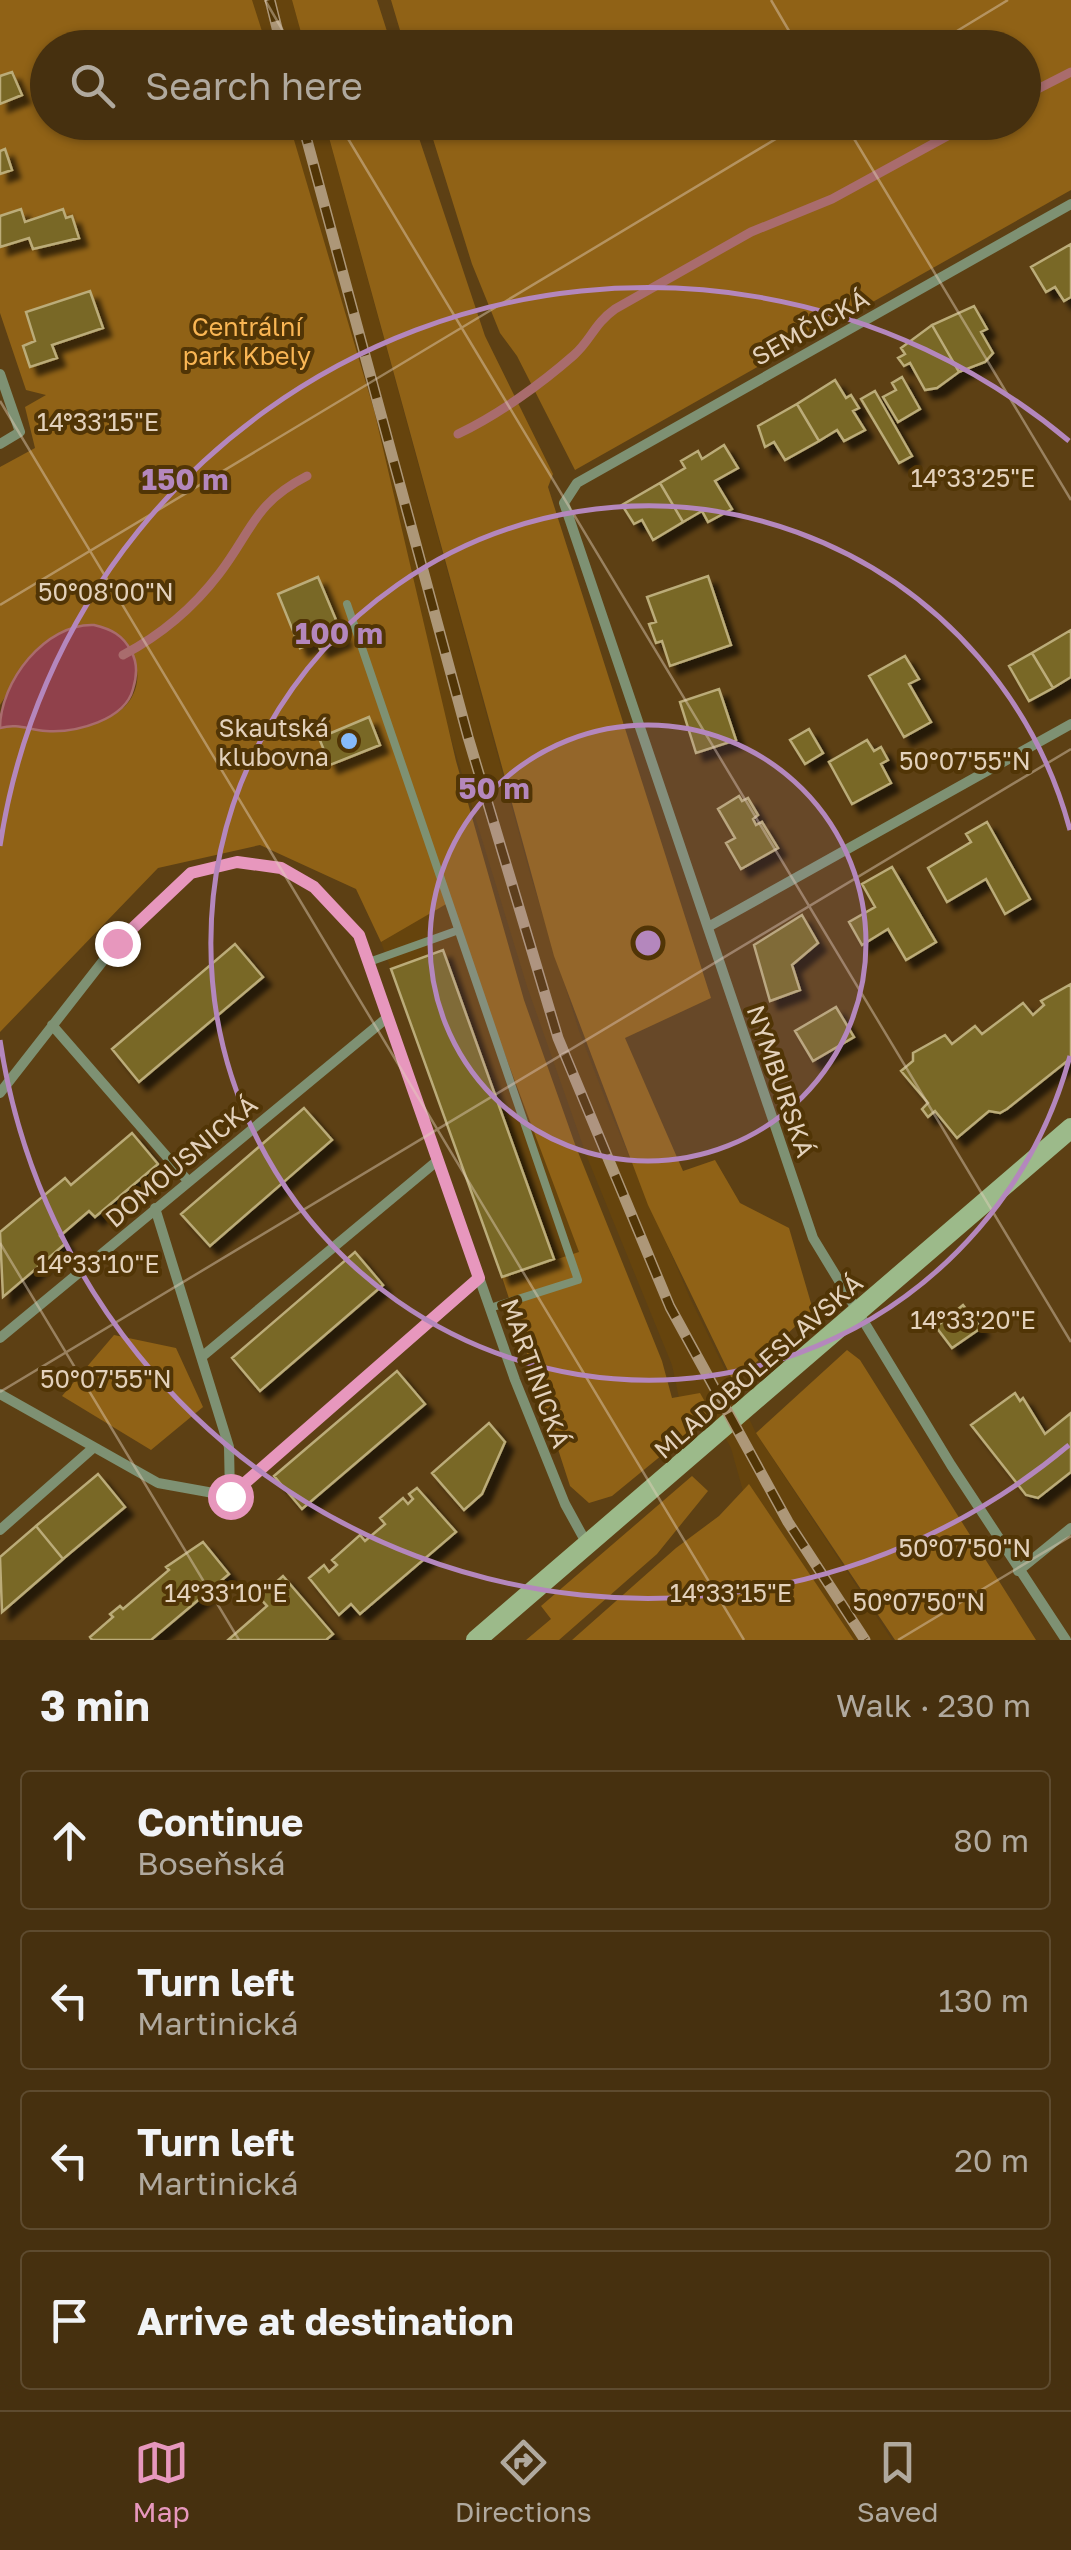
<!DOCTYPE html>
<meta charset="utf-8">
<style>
:root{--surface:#46300f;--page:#503c1d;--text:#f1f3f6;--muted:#b0a99e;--line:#5e4b2f;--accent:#e797bd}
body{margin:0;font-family:"Golos Text",sans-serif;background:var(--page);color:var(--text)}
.stop{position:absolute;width:30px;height:30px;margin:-22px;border:8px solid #e797bd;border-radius:50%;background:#fff}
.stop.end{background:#e797bd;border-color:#fff;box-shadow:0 2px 10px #0008}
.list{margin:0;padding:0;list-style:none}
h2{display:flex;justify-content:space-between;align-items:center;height:130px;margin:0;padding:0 40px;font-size:42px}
h2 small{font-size:32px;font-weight:400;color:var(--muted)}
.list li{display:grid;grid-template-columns:65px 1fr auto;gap:30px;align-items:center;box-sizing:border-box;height:140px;margin:0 20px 20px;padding:0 20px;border:2px solid var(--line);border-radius:10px}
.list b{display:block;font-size:38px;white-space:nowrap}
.list p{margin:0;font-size:32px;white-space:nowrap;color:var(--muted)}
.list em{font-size:32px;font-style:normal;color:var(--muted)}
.icon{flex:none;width:55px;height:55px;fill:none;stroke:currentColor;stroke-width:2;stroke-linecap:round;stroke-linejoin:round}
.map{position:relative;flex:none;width:1071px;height:1640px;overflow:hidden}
.search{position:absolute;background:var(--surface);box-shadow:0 2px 8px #0004;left:30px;right:30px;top:30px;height:110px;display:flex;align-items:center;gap:25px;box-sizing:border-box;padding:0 35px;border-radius:55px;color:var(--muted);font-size:38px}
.sheet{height:770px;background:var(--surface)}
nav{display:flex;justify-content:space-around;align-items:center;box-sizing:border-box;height:140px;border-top:2px solid var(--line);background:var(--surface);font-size:28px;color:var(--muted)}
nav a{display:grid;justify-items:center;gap:5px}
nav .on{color:var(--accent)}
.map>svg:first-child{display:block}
</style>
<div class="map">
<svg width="1071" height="1640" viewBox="0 0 1071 1640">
<defs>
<filter id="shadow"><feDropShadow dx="8" dy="8" stdDeviation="2.5" flood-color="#0009"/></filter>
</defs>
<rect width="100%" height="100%" fill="#5d4014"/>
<path fill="#66440d" d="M247 0H292L305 47H260Z
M280 123H325L530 874 579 1031 609 1109 690 1298 756 1433 892 1640H830L748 1509 731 1448 700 1394 679 1398 672 1365 587 1157 527 986 404 585Z
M448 902 580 1253 502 1277 381 942Z"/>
<path fill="#906216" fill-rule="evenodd" d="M0 0H252L267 47 48 48V122L289 123 374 410 456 761 524 1000 576 1147 662 1361 672 1398 700 1393 712 1414 612 1496 589 1503 570 1486 502 1277 579 1252 448 903 381 942 356 889 260 845 158 868 0 1032V728C15 724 22 727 37 729 58 733 93 727 112 716 175 682 110 575 34 654 20 669 11 689 0 705V467L35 448 25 407 46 395 26 390 0 313V247L29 238 33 249 79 237 72 216 66 218 63 209 25 222 21 210 0 216V174L12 169 5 150 0 151V104L22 94 14 73 0 76ZM90 291 102 328 52 345 56 358 31 367 23 346 35 341 26 312ZM317 577 344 638 321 649 317 641 300 647 278 594ZM368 717H369L330 764 319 738Z
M292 0H377L392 47H305Z
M391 0H1071V190L575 470 517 356 500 333 472 264 428 123 1024 122V48L405 47Z
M325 123H414L485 336 553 474 548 487 711 998 625 1038 683 1171 715 1160 740 1203 789 1228 813 1310 734 1383 648 1205 554 956Z
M114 1335 176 1348 203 1407 151 1450 62 1396Z
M847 1350 860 1360 1036 1640H895L756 1433Z
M692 1476 708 1491 657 1554 559 1640H526L551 1619 541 1606Z
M749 1484 854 1640H572L676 1548 719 1516Z"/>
<path fill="#90414b" stroke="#a96c6d" stroke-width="2.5" d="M94 625C111 629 123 635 131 651 138 663 137 676 133 689 125 720 76 733 46 731 29 730 18 723 0 728 0 682 45 623 94 625Z"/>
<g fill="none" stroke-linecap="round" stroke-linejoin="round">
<path stroke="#a96c6d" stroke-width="9" d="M1024 96 1071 72
M458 434C498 415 541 384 574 355 591 340 594 324 615 309L751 232 832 199 973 122
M123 655C161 635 193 608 219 574 252 531 254 503 307 476"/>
</g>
<path fill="#796727" stroke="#bbac79" stroke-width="2.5" filter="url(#shadow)" d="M12 72 22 95 0 104V76Z
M5 149 12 170 0 174V151Z
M21 209 25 222 63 209 66 218 72 216 79 238 33 249 29 238 0 247V216Z
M1071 244V297L1064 301 1055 287 1046 292 1031 267Z
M90 291 103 328 52 345 57 358 30 367 23 346 35 341 26 312Z
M974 306 987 329 981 332 993 353 985 362 959 372 932 325Z
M932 325 959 372 937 388 925 390 910 363 904 366 898 358 905 354 901 348Z
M902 377 920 409 898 422 883 397 896 390 892 383Z
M835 380 846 398 851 395 859 408 853 411 865 430 844 441 837 430 819 441 797 404Z
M875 391 912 456 899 463 861 399Z
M797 404 819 441 785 460 774 442 765 447 758 426Z
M724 445 738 468 715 481 732 509 708 522 702 511 683 522 660 483 685 468 681 461 698 451 702 459Z
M660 483 683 522 653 540 642 520 634 524 622 505Z
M708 576 731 645 670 666 662 641 656 643 649 624 656 622 647 597Z
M318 577 344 639 320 649 317 641 300 648 278 594Z
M1071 630V677L1053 688 1032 653Z
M1032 653 1053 688 1029 701 1009 666Z
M905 656 919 679 909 684 931 722 904 737 869 676Z
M719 689 736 740 696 753 680 702Z
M369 717 380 745 330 765 319 738Z
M809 729 823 753 805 764 790 740Z
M867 740 874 751 881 747 888 760 881 764 891 783 852 804 829 762Z
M739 796 742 801 748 798 758 815 753 819 756 825 762 822 778 848 741 869 726 843 735 838 718 809Z
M987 822 1030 899 1005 914 986 879 947 902 928 868 971 842 966 834Z
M892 867 936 942 906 960 888 929 862 945 849 922 875 907 862 884Z
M802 915 818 943 792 965 800 990 770 1001 754 945Z
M235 944 263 977 139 1082 112 1049Z
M443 950 554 1259 502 1277 391 969Z
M1071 984V1058L1007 1109 1000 1113 989 1111 957 1138 935 1111 928 1117 922 1109 928 1103 901 1071 913 1061V1053L945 1035 952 1044 975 1026 982 1034 1023 1003 1033 1015 1044 1005 1041 1001Z
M836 1007 854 1037 813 1061 795 1031Z
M304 1108 332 1140 210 1246 181 1214Z
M132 1133 158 1164 95 1217 89 1211 60 1236 66 1243 3 1297 0 1232 65 1178 71 1185Z
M355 1252 383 1285 260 1391 232 1358Z
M963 1305 981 1328 952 1348 936 1327Z
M397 1371 425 1404 302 1509 274 1476Z
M1015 1393 1020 1401 1023 1398 1045 1434 1071 1413V1472L1038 1498 1026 1495 971 1425Z
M489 1423 505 1442 482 1494 464 1510 432 1473Z
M98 1474 125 1507 63 1559 36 1526Z
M417 1488 456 1532 360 1614 351 1604 339 1615 309 1578 324 1565 329 1572 337 1565 332 1560 360 1535 365 1541 385 1524 380 1518 403 1498 408 1504 413 1499 409 1494Z
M36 1526 63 1559 2 1612 0 1557Z
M203 1542 229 1574 151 1640H92L90 1637 113 1617 110 1614 120 1606 123 1609 169 1570 166 1567Z
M283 1576 333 1634 326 1640H228L267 1606 259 1597Z"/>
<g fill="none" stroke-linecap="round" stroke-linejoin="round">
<path stroke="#7e9173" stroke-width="8" d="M347 604 578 1280 490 1308
M369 962 456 931"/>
<path stroke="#7e9173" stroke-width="10" d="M0 374 20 432 0 444
M708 927 1071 724
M52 1025 188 1181
M0 1093 117 943 191 873 237 862 281 868 314 887 359 935 515 1380 565 1504 587 1544
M155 1208 229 1447 230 1496
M0 1338 388 1017
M204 1355 437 1161
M0 1394 158 1483 230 1496
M230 1496 479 1279
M0 1530 93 1448
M1018 1571 1071 1528
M1066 1640 951 1465 813 1238 564 503 577 483 1071 204"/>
<path stroke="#9cba8a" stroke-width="20" d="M476 1640 1071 1128"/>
<g stroke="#ad9778" stroke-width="11">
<path id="rail" d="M270 0 282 48
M302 122 468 737 558 1038 670 1307 788 1522 865 1640"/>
</g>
<use href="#rail" stroke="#513506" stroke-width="8" stroke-dasharray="22" stroke-linecap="butt"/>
</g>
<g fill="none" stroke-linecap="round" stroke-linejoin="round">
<path stroke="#e797bd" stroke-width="12" d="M117 943 191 873 237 862 281 868 314 887 359 935 479 1278 230 1496"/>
</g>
<path fill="none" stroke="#e3d1bb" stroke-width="2.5" stroke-opacity="0.45" d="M265 0 293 48M771 0 799 48M929 48 1008 0M338 122 1071 1342M844 122 1071 500M0 401 744 1640M0 605 804 122M0 1243 239 1640M0 1392 1071 749M898 1640 1071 1536"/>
<circle cx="648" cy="943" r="218" fill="#b487bd" fill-opacity=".12"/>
<g fill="none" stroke="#b487bd" stroke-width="5">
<circle cx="648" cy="943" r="218"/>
<path d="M1070 1056A437 437 0 1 1 1070 830"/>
<path d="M1069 1445A655 655 0 0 1 0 1040M0 846A655 655 0 0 1 1069 441"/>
</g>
<circle fill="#86bbfb" stroke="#513506" stroke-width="4" cx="349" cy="741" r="10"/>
<g text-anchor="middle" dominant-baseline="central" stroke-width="8" stroke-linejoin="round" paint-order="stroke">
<g font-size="25" fill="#fab654" stroke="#513506">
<text x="247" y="326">Centrální<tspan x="247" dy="29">park Kbely</tspan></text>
</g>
<g font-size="25" fill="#e3d1bb" stroke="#513506">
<text transform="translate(810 327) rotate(-29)">SEMČICKÁ</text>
<text transform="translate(781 1081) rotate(71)">NYMBURSKÁ</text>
<text transform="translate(181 1161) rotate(-40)">DOMOUSNICKÁ</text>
<text transform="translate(758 1366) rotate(-41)">MLADOBOLESLAVSKÁ</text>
<text transform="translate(536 1373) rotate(70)">MARTINICKÁ</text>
</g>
<g font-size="25" fill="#e3d1bb" stroke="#513506" text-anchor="end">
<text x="329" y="727">Skautská<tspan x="329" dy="29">klubovna</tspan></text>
</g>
</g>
<g font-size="25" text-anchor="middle" fill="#e3d1bb" stroke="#513506" stroke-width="8" stroke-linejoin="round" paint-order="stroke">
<text x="98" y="431">14°33'15"E</text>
<text x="973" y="487">14°33'25"E</text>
<text x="106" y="601">50°08'00"N</text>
<text x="965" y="770">50°07'55"N</text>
<text x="98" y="1273">14°33'10"E</text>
<text x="973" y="1329">14°33'20"E</text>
<text x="106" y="1388">50°07'55"N</text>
<text x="965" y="1557">50°07'50"N</text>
<text x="226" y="1602">14°33'10"E</text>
<text x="731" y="1602">14°33'15"E</text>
<text x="919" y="1611">50°07'50"N</text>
</g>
<circle cx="648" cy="943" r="15" fill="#b487bd" stroke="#513506" stroke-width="5"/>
<g font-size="30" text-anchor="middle" font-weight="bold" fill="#b487bd" stroke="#513506" stroke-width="8" stroke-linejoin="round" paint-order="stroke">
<text x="185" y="490">150 m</text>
<text x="339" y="644">100 m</text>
<text x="494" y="799">50 m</text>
</g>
</svg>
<div class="stop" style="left:230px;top:1496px"></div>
<div class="stop end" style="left:117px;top:943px"></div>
<div class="search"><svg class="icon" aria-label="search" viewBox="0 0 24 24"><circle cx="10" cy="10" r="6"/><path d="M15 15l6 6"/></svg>Search here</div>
</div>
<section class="sheet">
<h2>3 min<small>Walk · 230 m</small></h2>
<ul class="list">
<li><svg class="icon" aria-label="ahead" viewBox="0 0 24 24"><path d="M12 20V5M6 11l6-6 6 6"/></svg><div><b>Continue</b><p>Boseňská</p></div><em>80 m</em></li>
<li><svg class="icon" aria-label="left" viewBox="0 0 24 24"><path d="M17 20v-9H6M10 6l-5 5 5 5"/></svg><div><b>Turn left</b><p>Martinická</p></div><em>130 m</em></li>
<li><svg class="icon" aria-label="left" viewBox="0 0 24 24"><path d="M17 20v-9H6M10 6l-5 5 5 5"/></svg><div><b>Turn left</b><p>Martinická</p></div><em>20 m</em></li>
<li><svg class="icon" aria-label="arrive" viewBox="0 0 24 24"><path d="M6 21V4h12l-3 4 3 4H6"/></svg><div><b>Arrive at destination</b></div></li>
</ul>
</section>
<nav>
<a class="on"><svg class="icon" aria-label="map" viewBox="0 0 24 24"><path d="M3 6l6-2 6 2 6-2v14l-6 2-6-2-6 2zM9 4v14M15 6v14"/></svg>Map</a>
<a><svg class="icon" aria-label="directions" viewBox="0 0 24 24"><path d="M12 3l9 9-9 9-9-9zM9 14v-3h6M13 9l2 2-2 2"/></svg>Directions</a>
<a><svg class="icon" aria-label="saved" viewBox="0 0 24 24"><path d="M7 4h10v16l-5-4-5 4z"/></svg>Saved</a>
</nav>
